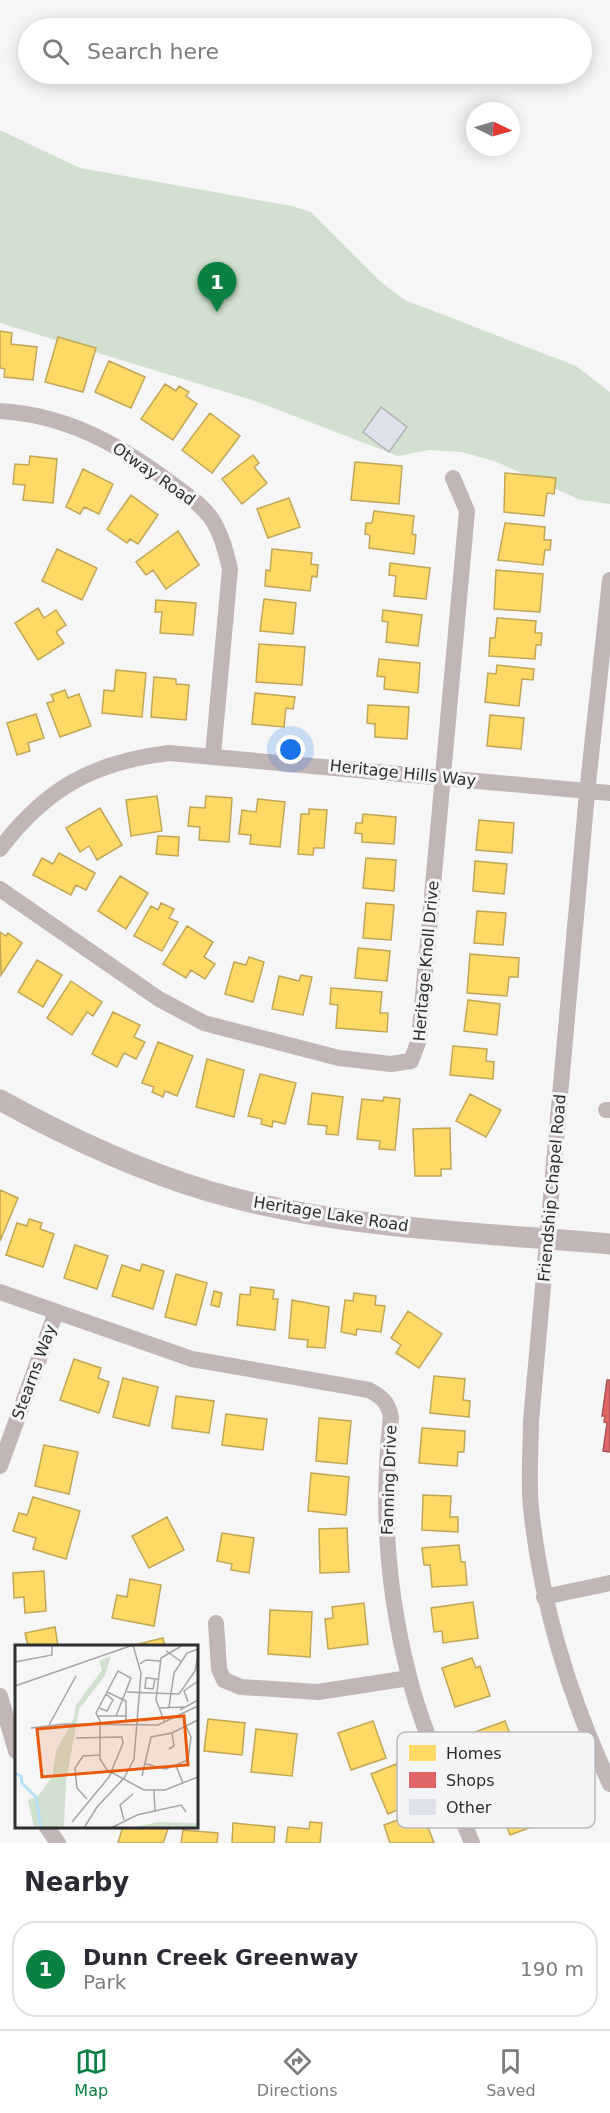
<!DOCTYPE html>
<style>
:root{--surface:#fff;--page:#f7f7f7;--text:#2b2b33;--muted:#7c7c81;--line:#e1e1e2;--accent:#0b8043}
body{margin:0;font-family:"DejaVu Sans",sans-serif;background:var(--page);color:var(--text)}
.compass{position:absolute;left:466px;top:102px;width:54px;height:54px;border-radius:50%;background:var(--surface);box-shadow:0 3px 15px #0003;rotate:95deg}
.you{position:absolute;left:291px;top:750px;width:21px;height:21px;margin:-15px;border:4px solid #fff;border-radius:50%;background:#1a73e8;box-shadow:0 0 0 9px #1a73e833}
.badge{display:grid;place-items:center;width:39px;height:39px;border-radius:50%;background:var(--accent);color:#fff;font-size:20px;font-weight:700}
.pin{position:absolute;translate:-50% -50px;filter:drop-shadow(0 2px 3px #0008)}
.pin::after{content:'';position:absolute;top:32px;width:21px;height:18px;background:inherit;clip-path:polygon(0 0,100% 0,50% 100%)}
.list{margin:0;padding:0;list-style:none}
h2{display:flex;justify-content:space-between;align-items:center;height:78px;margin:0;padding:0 24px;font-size:26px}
h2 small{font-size:20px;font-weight:400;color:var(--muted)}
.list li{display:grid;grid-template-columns:39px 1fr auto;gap:18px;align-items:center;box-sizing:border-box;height:96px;margin:0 12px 12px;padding:0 12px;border:2px solid var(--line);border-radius:24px}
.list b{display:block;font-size:22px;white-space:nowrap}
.list p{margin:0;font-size:20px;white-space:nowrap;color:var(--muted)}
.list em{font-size:20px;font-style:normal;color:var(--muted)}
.icon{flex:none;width:33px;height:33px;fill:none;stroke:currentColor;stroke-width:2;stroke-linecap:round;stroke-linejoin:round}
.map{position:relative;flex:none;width:610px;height:1843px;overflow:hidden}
.search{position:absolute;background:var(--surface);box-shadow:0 3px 15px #0003;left:18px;right:18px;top:18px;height:66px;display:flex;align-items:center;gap:15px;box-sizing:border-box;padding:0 21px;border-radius:33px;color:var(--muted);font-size:22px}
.sheet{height:186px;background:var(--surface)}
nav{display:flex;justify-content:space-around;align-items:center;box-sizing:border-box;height:84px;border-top:2px solid var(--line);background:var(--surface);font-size:16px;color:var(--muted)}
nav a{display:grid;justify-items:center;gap:3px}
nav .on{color:var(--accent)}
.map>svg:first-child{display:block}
</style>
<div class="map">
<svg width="610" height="1843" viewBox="0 0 610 1843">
<rect width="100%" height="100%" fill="#f6f6f7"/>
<path fill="#d2e1cf" d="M0 130 80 168 292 206 311 212 382 283 405 300 576 366 610 392V504L580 500 497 462 462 452 429 450 398 456 255 401 0 323Z"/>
<path fill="#ffd966" stroke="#c0a656" stroke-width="1.5" d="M0 331 12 333 11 344 37 347 33 380 4 377 5 369 0 368Z
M58 337 96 348 83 392 45 382Z
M109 361 145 377 131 408 95 392Z
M165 384 176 391 179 386 189 392 186 396 197 404 173 440 141 419Z
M210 413 240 436 212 473 182 450Z
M253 455 259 463 254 467 267 483 242 504 222 479Z
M30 456 57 459 53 503 23 500 25 485 13 484 15 464 29 465Z
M355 462 402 466 399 504 351 500Z
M83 469 113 484 99 514 84 507 80 514 66 507Z
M505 473 556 478 554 494 547 493 544 516 504 512Z
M131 495 158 515 138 544 130 539 127 543 107 529Z
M289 498 300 527 268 538 257 509Z
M374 511 414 516 412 534 416 535 414 554 369 548 370 535 365 534 366 523H372Z
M505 523 545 527 544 540H551L550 550H545L543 565 498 560Z
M178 531 199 565 166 589 153 570 146 575 136 562Z
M57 549 97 568 82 600 42 581Z
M272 549 312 553 311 564 318 565 317 577 312 576 310 591 265 586 266 570 270 571Z
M390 563 430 568 426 599 394 596 396 576 389 575Z
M496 570 543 574 540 612 494 609Z
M264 599 296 603 293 634 260 631Z
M156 600 196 603 193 635 160 633 162 612H155Z
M38 608 44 618 56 610 66 625 56 632 64 643 38 660 15 623Z
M383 610 422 615 418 646 386 642 388 622 382 621Z
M497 618 536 621 535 633H542L541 645H536L535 659 489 656 490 638H495Z
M259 644 305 647 302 685 256 682Z
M379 659 420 663 418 693 384 689 385 677 377 676Z
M497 665 534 669 533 680 522 679 519 706 485 702 488 673 496 674Z
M116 670 146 673 142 717 102 713 104 690 114 691Z
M154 677 176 679V684L189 685 186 720 151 717Z
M65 690 68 698 79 694 91 726 60 737 47 703 54 701 51 695Z
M255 693 295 697 293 709 286 708 284 727 252 724Z
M368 705 409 707 407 739 375 737V724L367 723Z
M36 714 44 738 28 743 30 751 17 755 7 723Z
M490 715 524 718 521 749 487 746Z
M157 796 162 831 131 836 126 800Z
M206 796 232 798 229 842 199 840 200 827 188 826 190 807 205 808Z
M258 799 285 802 280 847 250 844 251 835 239 834 242 810 256 812Z
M100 808 122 845 97 860 89 846 80 852 66 828Z
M309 809 327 810 324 848H314L313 855 298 854 301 814H309Z
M363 814 396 817 394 844 362 842V834L355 833 356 823H362Z
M479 820 514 823 512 853 476 850Z
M158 836 179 837 178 856 156 854Z
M59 853 95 873 86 890 76 885 71 895 33 875 42 858 53 864Z
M366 858 396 860 394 891 363 888Z
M475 861 507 864 504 894 473 891Z
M120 876 148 893 126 929 98 911Z
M161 903 174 909 169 918 178 922 162 951 134 936 151 906 158 910Z
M366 903 394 905 391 940 363 938Z
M477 911 506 913 503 945 474 943Z
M187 926 213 942 204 957 215 964 205 979 191 970 186 978 163 964Z
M0 932 6 936 8 933 22 943 1 975Z
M358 948 390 951 387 981 355 978Z
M470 954 519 958 518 977H509L507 996 467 993Z
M249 957 264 962 253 1002 225 994 234 962 246 965Z
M37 960 62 975 43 1007 18 992Z
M301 975 312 977 303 1015 272 1009 279 976 299 981Z
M71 981 102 1002 93 1016 87 1012 72 1035 47 1018Z
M331 988 382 992 380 1013H388L387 1032 336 1028 338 1005 330 1004Z
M468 1000 500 1004 497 1035 464 1031Z
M113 1012 140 1025 134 1037 145 1042 136 1059 124 1053 117 1067 92 1054Z
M158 1042 193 1056 177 1096 165 1091 163 1097 152 1092 154 1087 142 1083Z
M453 1046 487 1049 486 1061 494 1062 493 1079 450 1075Z
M207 1059 244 1070 234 1117 196 1107Z
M260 1074 296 1083 285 1124 273 1121 272 1127 261 1124 262 1119 248 1116Z
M312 1093 343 1097 338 1135 326 1134 327 1126 308 1124Z
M470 1094 501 1110 486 1137 456 1121Z
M384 1097 400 1099 395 1150 379 1149 380 1141 357 1139 362 1099 383 1101Z
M450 1128 451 1169H441V1176H415L413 1129Z
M0 1190 18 1198 0 1241Z
M29 1219 42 1223 40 1229 54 1234 43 1267 6 1255 17 1223 27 1226Z
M75 1245 108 1256 97 1289 64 1278Z
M142 1264 164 1271 153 1309 112 1296 122 1265 140 1271Z
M176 1274 207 1283 196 1325 165 1317Z
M251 1287 274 1290 273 1299H278L275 1330 237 1325 240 1294 250 1295Z
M214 1291 222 1293 219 1307 211 1305Z
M354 1293 376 1296 375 1305 385 1306 381 1332 357 1329 356 1335 341 1332 345 1300 353 1301Z
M292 1300 329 1307 325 1348 307 1347 308 1340 289 1338Z
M408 1311 442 1334 419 1368 396 1353 401 1345 391 1338Z
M74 1359 101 1368 98 1378 109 1382 99 1413 60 1400Z
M434 1376 465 1379 463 1400 470 1401 469 1417 430 1413Z
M123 1378 158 1387 149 1426 113 1417Z
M176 1396 214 1401 209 1433 172 1428Z
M226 1414 267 1419 263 1450 222 1445Z
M319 1418 351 1421 347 1464 316 1461Z
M422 1428 465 1431 464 1452H458L457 1466 419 1463Z
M44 1445 78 1452 69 1494 35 1486Z
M311 1473 349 1477 346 1515 308 1511Z
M423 1495 451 1496 450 1517H458V1532L422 1530Z
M33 1497 80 1511 66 1559 33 1549 36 1538 13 1531 19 1513 27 1515Z
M167 1517 184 1550 149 1568 132 1536Z
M347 1528 349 1572 320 1573 319 1529Z
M222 1533 254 1538 249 1573 231 1570 232 1564 217 1561Z
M459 1545 461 1562H465L467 1585 432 1587 430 1565H424L422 1548Z
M44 1571 46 1611 25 1613 24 1597 14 1598 13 1573Z
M130 1579 161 1585 154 1626 112 1618 117 1595 127 1597Z
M473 1602 478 1638 443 1643 442 1631 434 1632 431 1608Z
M364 1603 368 1644 328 1649 325 1619 333 1618 332 1607Z
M270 1610 312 1612 310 1657 268 1654Z
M55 1627 58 1646H28L25 1633Z
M163 1638 165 1646H138V1644Z
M472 1658 476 1668 480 1666 490 1696 455 1707 442 1668Z
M208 1719 245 1723 242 1755 204 1751Z
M373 1721 386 1758 351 1770 338 1733Z
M505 1721 516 1749 513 1750 517 1761 486 1772 478 1750 473 1752 467 1735Z
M256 1729 297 1734 292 1776 251 1772Z
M396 1764 413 1803 388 1814 371 1774Z
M526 1785 532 1800 536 1798 545 1822 510 1835 495 1797Z
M422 1811 434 1843H390L384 1825Z
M310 1822 322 1823 320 1843H286L288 1827 309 1829Z
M233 1823 275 1827 274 1843H232Z
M123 1826H169L163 1843H118Z
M183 1830 218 1833 217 1843H181Z"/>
<path fill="#e06666" stroke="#ab5556" stroke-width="1.5" d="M607 1380H610V1452L603 1451 607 1423 604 1422 605 1416H602Z"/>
<path fill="#dee0eb" stroke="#b2b2b3" stroke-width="1.5" d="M381 407 407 427 389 452 363 432Z"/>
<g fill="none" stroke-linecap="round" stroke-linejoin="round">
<path stroke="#c2b5b6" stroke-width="16" d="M0 411C65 415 117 443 168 481 184 493 202 504 213 521 222 536 226 552 230 569L213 755
M610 580 587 793 531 1421C531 1449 528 1479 531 1508 541 1605 569 1696 610 1784
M0 849C46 788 94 762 169 753L610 793
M0 889 159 999 204 1023 339 1058 391 1064 411 1061 419 1040 467 511 453 478
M606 1110H610
M0 1292 192 1359 369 1390C382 1397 388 1402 391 1417 381 1503 387 1591 409 1676 423 1733 450 1788 472 1843
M0 1466 56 1312
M544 1597 610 1583
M216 1623 219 1669 224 1680 241 1687 318 1692 409 1678
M0 1696 16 1751
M46 1826 58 1843"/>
<path stroke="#c3b6b7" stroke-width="21" d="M0 1100C67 1137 135 1169 208 1191 338 1229 476 1232 610 1244"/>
</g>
<g text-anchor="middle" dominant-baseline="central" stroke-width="6" stroke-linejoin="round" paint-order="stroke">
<g font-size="16" fill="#2e2e2f" stroke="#f5f5f8">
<text transform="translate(154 474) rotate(35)">Otway Road</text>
<text transform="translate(403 773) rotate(6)">Heritage Hills Way</text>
<text transform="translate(426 961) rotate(-85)">Heritage Knoll Drive</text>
<text transform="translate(552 1188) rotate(-85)">Friendship Chapel Road</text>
<text transform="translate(331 1214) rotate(9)">Heritage Lake Road</text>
<text transform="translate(34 1372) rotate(-70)">Stearns Way</text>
<text transform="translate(389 1480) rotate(-88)">Fanning Drive</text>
</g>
</g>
<g transform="translate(15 1645)">
<rect width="183" height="183" fill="#f6f6f7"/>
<path d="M96 11 90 31 64 64 51 137 49 183H19L13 155 23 151 37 132 41 106 59 73 61 60 87 25 84 16ZM142 177 183 178V183H118Z" fill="#d2e1cf"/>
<path fill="none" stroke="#b6e0f8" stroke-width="3" d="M0 128 6 131 7 138 21 152 26 183"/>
<path fill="none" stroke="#a6a6a7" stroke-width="1.5" d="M151 6 167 17M0 17 37 10V0M125 19 131 15 145 16M140 34 138 44 130 43 131 33H134L140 34H143M0 41 118 0M92 47 111 56V76M112 47 164 49 180 26 183 11M173 57 169 46 183 36M154 62 159 28 172 8 183 4M84 63 92 66 98 55 91 49M144 63 170 62M165 65 183 55M82 71H111M101 71 116 33 103 26 81 68 85 76V114L92 125 129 145H150L183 132M150 78 141 55 146 13 168 0M34 80 61 31M16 83 49 79 143 80 183 61M154 104 159 101 157 88M131 119 151 124 173 115 176 92 171 81M161 121 168 138M127 131 136 92 157 88 183 75M139 145 140 167M72 154 62 143 60 123 68 111 85 110M109 175 105 160 118 149M57 177 94 132 108 98 107 92 61 93M69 183 82 162 109 133 119 114 126 28 118 0M96 183 122 170 166 160 171 167"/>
<path fill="#e8590c" fill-opacity="0.15" stroke="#e8590c" stroke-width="3" d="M169 71 173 120 27 132 22 84Z"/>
<rect width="183" height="183" fill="none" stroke="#2e2e2f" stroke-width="3"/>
</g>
<rect x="397" y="1732" width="198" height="96" rx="9" fill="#f5f5f8" stroke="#b9b9bc" stroke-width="1.5"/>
<rect x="409" y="1745" width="27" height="16" fill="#ffd966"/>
<rect x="409" y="1772" width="27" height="16" fill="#e06666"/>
<rect x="409" y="1799" width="27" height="16" fill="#dee0eb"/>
<g font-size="16" fill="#2e2e2f">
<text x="446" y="1759">Homes</text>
<text x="446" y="1786">Shops</text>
<text x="446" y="1813">Other</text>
</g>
</svg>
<svg class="compass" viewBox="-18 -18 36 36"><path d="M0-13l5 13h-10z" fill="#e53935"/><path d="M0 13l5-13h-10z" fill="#7c7c81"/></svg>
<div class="you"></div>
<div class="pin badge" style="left:217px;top:312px">1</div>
<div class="search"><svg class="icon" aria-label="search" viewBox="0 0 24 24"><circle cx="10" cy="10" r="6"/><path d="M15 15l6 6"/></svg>Search here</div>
</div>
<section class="sheet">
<h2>Nearby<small></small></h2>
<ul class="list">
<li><span class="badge">1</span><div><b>Dunn Creek Greenway</b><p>Park</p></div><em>190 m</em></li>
</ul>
</section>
<nav>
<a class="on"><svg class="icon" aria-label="map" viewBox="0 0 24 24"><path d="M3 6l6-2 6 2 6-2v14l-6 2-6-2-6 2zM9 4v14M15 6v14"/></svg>Map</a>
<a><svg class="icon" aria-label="directions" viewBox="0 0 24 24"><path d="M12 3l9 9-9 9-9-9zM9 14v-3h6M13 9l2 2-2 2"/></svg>Directions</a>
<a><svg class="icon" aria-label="saved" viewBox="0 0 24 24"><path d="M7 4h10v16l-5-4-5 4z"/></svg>Saved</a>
</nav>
